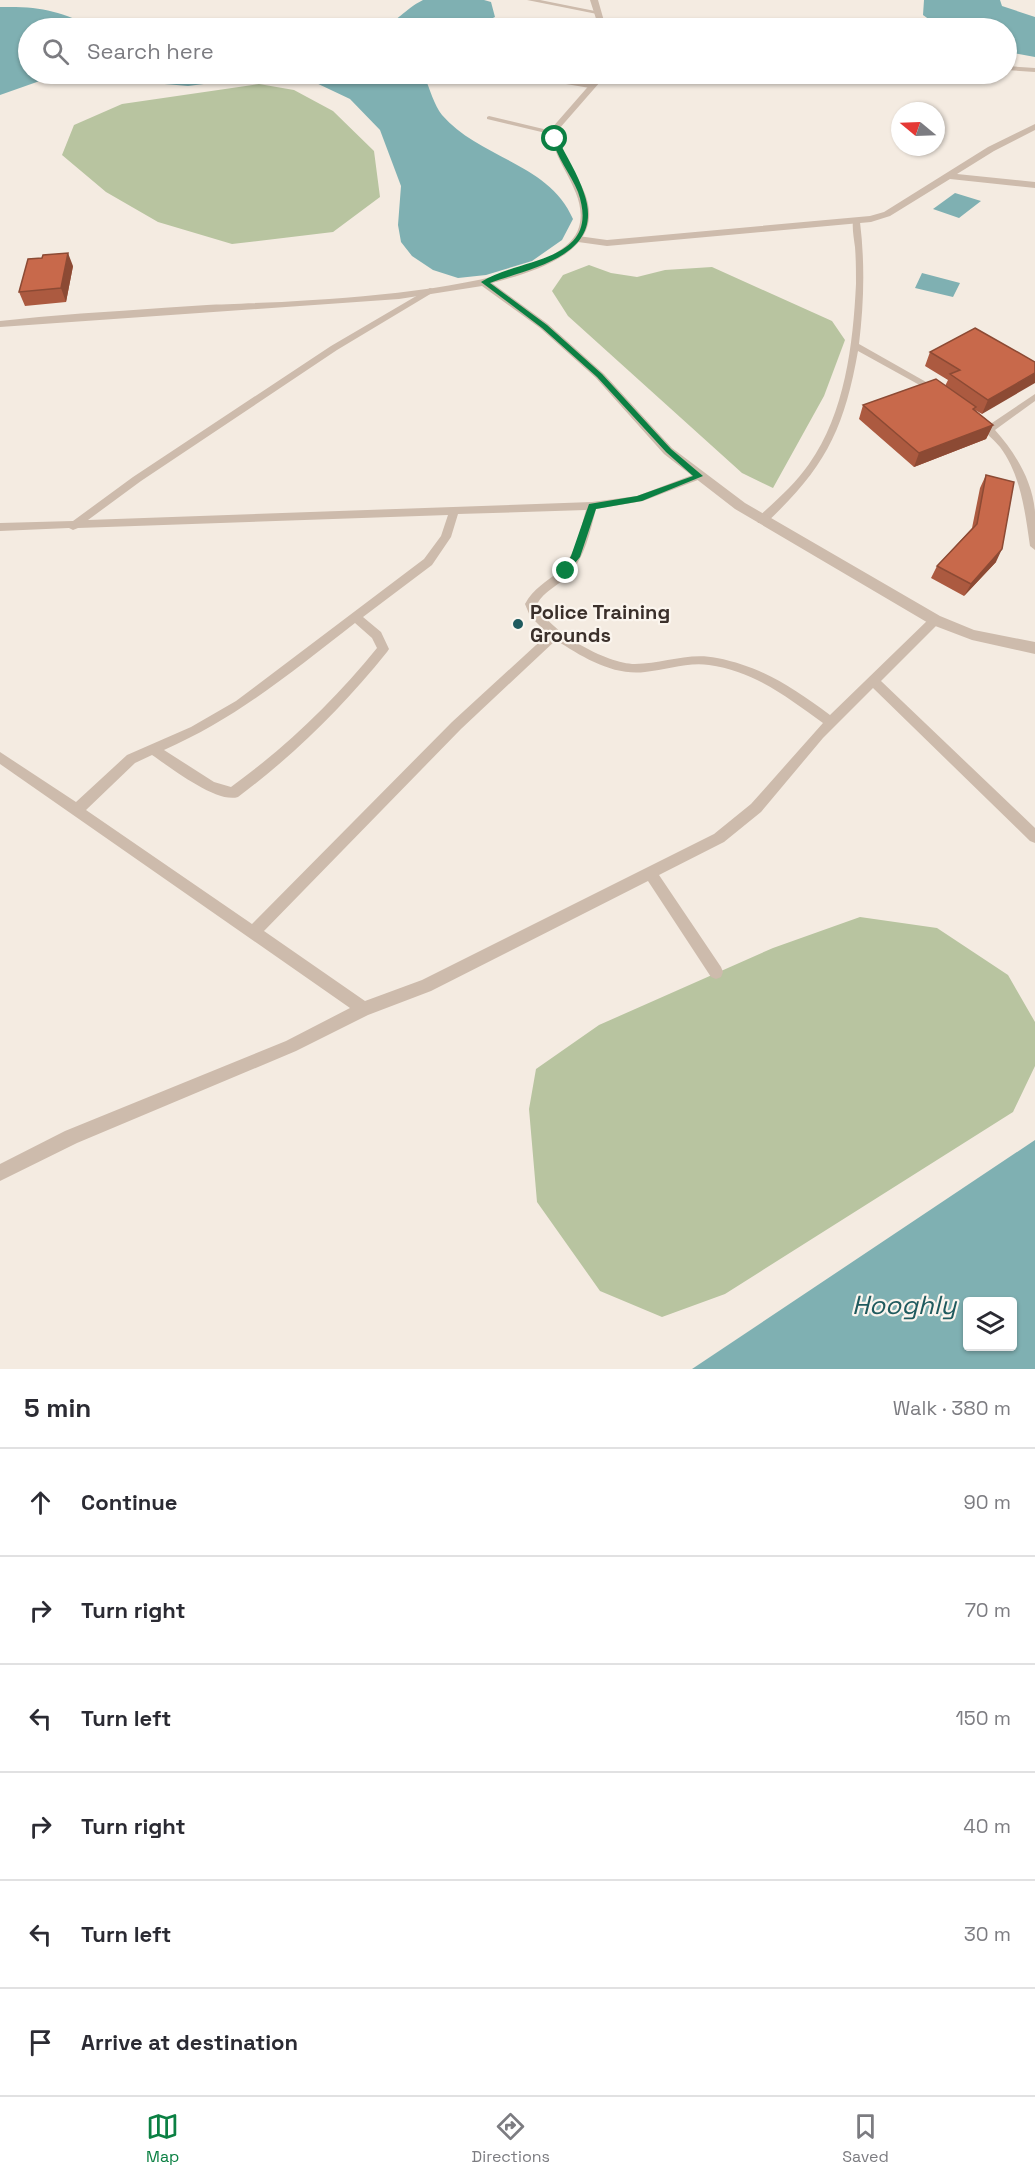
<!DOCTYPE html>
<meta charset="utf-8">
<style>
:root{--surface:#fff;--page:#f7f7f7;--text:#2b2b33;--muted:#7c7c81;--line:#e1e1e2;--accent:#0b8043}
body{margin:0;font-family:"Space Grotesk",sans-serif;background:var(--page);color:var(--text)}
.controls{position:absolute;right:18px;bottom:18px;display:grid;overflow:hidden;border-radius:6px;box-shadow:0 2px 4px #0004}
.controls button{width:54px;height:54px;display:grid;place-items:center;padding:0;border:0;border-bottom:2px solid var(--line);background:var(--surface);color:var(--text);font:30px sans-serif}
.compass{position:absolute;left:891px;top:102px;width:54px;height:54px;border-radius:50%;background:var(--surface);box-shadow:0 2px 4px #0004;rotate:289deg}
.stop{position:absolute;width:18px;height:18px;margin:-14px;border:4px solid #0b8043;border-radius:50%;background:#fff}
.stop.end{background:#0b8043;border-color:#fff;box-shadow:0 2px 6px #0008}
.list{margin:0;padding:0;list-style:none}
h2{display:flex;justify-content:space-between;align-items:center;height:78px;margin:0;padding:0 24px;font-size:26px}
h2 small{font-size:20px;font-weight:400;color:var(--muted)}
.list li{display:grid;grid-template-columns:39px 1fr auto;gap:18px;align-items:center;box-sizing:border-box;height:108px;padding:0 24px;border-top:2px solid var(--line)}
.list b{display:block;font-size:22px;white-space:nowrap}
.list em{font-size:20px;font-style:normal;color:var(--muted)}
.icon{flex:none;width:33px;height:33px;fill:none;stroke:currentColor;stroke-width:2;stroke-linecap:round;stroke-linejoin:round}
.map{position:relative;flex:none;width:1035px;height:1369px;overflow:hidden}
.search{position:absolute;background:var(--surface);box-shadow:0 2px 4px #0004;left:18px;right:18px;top:18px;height:66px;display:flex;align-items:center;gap:15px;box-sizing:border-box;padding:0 21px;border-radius:33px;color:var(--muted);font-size:22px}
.sheet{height:726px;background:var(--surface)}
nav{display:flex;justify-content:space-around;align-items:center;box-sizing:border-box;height:84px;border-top:2px solid var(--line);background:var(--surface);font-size:16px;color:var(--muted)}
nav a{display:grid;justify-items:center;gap:3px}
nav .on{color:var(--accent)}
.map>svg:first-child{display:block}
</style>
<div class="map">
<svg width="1035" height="1369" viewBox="0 0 1035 1369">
<rect width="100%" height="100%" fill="#f4ebe1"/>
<path fill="#b8c4a0" d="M259 84 294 90 333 111 374 151 380 197 333 232 232 244 158 222 106 192 62 155 74 125 122 104Z
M589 265 611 273 637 277 665 270 712 267 832 321 845 340 824 396 773 488 742 473 568 316 552 291 563 275Z
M860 917 937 928 1008 975 1035 1022V1066L1013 1112 725 1294 662 1317 600 1291 537 1202 529 1109 536 1069 599 1025 773 948Z"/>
<path fill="#7fb0b2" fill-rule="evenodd" d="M423 0H484L491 2 495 17 472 28H378C399 22 403 10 423 0Z
M924 0H1000L1002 6 1035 17V57L1007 52 1006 28H941L923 15Z
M0 7C41 6 59 11 96 28H28V74H429L425 78C430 89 434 105 442 115 480 159 549 163 573 219L562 240 532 261 486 275 458 278 433 270 412 256 401 242 398 225 401 186 380 130 350 99 312 81 283 78 243 79 188 86 71 76 51 77 0 95Z
M955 193 981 201 959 218 933 209Z
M922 273 960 283 953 297 915 288Z
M1035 1140V1369H692ZM968 1302H1012V1346H968Z"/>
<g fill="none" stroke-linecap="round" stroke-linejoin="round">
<path fill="#cdbbac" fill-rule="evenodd" d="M527 0H540L600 12 597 14Z
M526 74 590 84 593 86 590 88 524 77 523 76Z
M489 116 556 132 557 133 554 135 487 119V117Z
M853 220 860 222C865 263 864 303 859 344L942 391 940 393H934L858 351C844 430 825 468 766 523H758L757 520 758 517C776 501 795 484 809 464 845 413 853 345 856 284 856 272 856 260 855 247 854 239 852 229 853 220Z
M430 288 437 290 337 350 141 481 88 520 592 502 637 496 695 474H703V478L643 501 596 509C590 532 585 557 569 575 558 586 544 591 537 604 547 631 607 664 635 664 663 664 688 652 717 658 763 667 793 688 830 715L931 617H939L941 620 939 623 881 681 1035 828V843L1030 841 873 688 823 738 761 812 724 842 659 875 721 967 723 972 721 977 716 979 711 977 648 881 431 991 368 1015 296 1051 77 1143 0 1181V1164L65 1131 286 1041 350 1008 0 764V752L76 802 127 755 191 727 236 701 424 559 441 536 448 515 78 528 73 530 69 528 0 531V523L73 521 133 477 331 346ZM586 510C580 531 576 555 559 571 547 582 533 588 525 604L530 616 548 634 452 722 252 924 86 810 135 763 152 755C170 767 217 804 238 797 294 755 343 707 387 652L389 649 381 632 363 617 432 565 451 537 458 514ZM355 623 372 638 377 648C334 701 286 747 231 787L214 782 164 750C237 718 293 671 355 623ZM556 640C582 657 613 676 645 672 667 670 687 662 709 665 754 671 787 697 823 723L751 804 714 834 422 980 365 1001 264 931 461 729Z
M1035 394V401L995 430C1015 452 1033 482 1035 512 1035 525 1035 537 1035 550L1030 546C1025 512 1021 475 1000 447 992 437 981 430 973 420L978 417 989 425Z"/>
<path fill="#cdbbac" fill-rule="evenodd" d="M1006 66 1035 68V72L1006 70Z
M1035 124V130L994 151 957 174 1035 182V188L950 179 890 216 871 222 607 246 578 242 573 239 578 236 607 240 870 216 884 212 988 147Z"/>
<path fill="#cdbbac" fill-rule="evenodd" d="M590 0H598L606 28H599Z
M599 74H607L559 129C560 153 574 169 583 189 611 250 537 271 492 283L548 324 604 374 672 448 745 503 940 616 974 630 1035 642V654L972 640 930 624 735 509 664 454 596 378 540 328 482 286 399 299 0 327V321L39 317C95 312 151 309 207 305 271 302 559 297 579 227 589 192 551 163 551 129Z"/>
</g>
<path fill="#ac5a40" d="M73 266 66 302 25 306 19 292Z
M930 352 1035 362 982 414 975 410 993 425 986 439 914 467 859 419 863 405 945 386 948 380 925 366Z
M986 475 996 562 964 596 931 578 937 566 972 528 980 488Z"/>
<path fill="#8c4a34" d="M68 253 73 266 66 302 61 288Z
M1035 373V383L982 414 988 400Z
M993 425 986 439 914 467 919 453Z
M1002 549 996 562 964 596 971 584Z"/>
<path fill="#c8694b" stroke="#8c4a34" stroke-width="1.5" d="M68 253 61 288 19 292 28 259 42 258 43 255Z
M975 328 1035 362V373L988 400 950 374 960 370 930 352Z
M936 379 976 407 973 409 993 425 919 453 863 405Z
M986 475 1014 482 1002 549 971 584 937 566 977 524Z"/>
<path fill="#0b8043" d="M553 138 558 139C566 156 578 174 584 193 606 256 533 267 490 283L547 325 602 374 671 449 703 476 642 501 596 509 580 557 566 574 562 571 571 556 589 504 637 496 693 476 666 452 597 377 542 328 481 282C520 257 603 263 578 192 571 174 555 156 553 138Z"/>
<circle fill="#1f5a5e" stroke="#fbf5ee" stroke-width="2" cx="518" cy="624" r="6"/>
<g text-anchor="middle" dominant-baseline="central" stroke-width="4.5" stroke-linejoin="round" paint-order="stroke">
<g font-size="20" font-weight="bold" fill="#3b302b" stroke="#fbf5ee" text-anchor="start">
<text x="530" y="612">Police Training<tspan x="530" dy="23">Grounds</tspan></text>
</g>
<g font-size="26" font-style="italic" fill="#1f5a5e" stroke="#fbf5ee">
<text x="904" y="1305">Hooghly</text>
</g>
</g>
</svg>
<div class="controls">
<button><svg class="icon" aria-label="layers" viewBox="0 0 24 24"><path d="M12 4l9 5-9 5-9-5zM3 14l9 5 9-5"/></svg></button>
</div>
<svg class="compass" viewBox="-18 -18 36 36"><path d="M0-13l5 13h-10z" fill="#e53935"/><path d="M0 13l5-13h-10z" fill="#7c7c81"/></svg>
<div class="stop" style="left:555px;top:139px"></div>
<div class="stop end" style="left:566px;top:571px"></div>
<div class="search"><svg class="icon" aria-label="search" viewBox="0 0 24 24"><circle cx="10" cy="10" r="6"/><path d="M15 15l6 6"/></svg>Search here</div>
</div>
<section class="sheet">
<h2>5 min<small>Walk · 380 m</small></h2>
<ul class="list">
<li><svg class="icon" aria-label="ahead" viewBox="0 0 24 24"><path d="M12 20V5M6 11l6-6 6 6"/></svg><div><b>Continue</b></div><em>90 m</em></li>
<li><svg class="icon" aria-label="right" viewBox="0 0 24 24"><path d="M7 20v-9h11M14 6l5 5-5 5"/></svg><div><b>Turn right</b></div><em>70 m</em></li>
<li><svg class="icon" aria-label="left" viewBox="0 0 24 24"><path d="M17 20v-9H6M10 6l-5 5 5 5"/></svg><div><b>Turn left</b></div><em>150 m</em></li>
<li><svg class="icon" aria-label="right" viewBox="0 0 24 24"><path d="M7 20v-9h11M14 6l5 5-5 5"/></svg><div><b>Turn right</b></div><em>40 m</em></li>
<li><svg class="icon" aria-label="left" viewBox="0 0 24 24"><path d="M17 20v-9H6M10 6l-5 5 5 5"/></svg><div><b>Turn left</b></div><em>30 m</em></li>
<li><svg class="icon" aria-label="arrive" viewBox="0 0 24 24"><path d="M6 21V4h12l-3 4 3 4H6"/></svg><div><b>Arrive at destination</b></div></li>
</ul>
</section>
<nav>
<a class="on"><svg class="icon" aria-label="map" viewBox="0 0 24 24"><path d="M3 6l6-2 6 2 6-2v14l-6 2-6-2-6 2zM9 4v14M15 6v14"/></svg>Map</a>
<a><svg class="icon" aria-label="directions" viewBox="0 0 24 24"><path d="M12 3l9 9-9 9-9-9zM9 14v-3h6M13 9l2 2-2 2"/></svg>Directions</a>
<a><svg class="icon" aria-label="saved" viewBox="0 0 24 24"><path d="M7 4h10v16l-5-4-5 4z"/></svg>Saved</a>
</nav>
